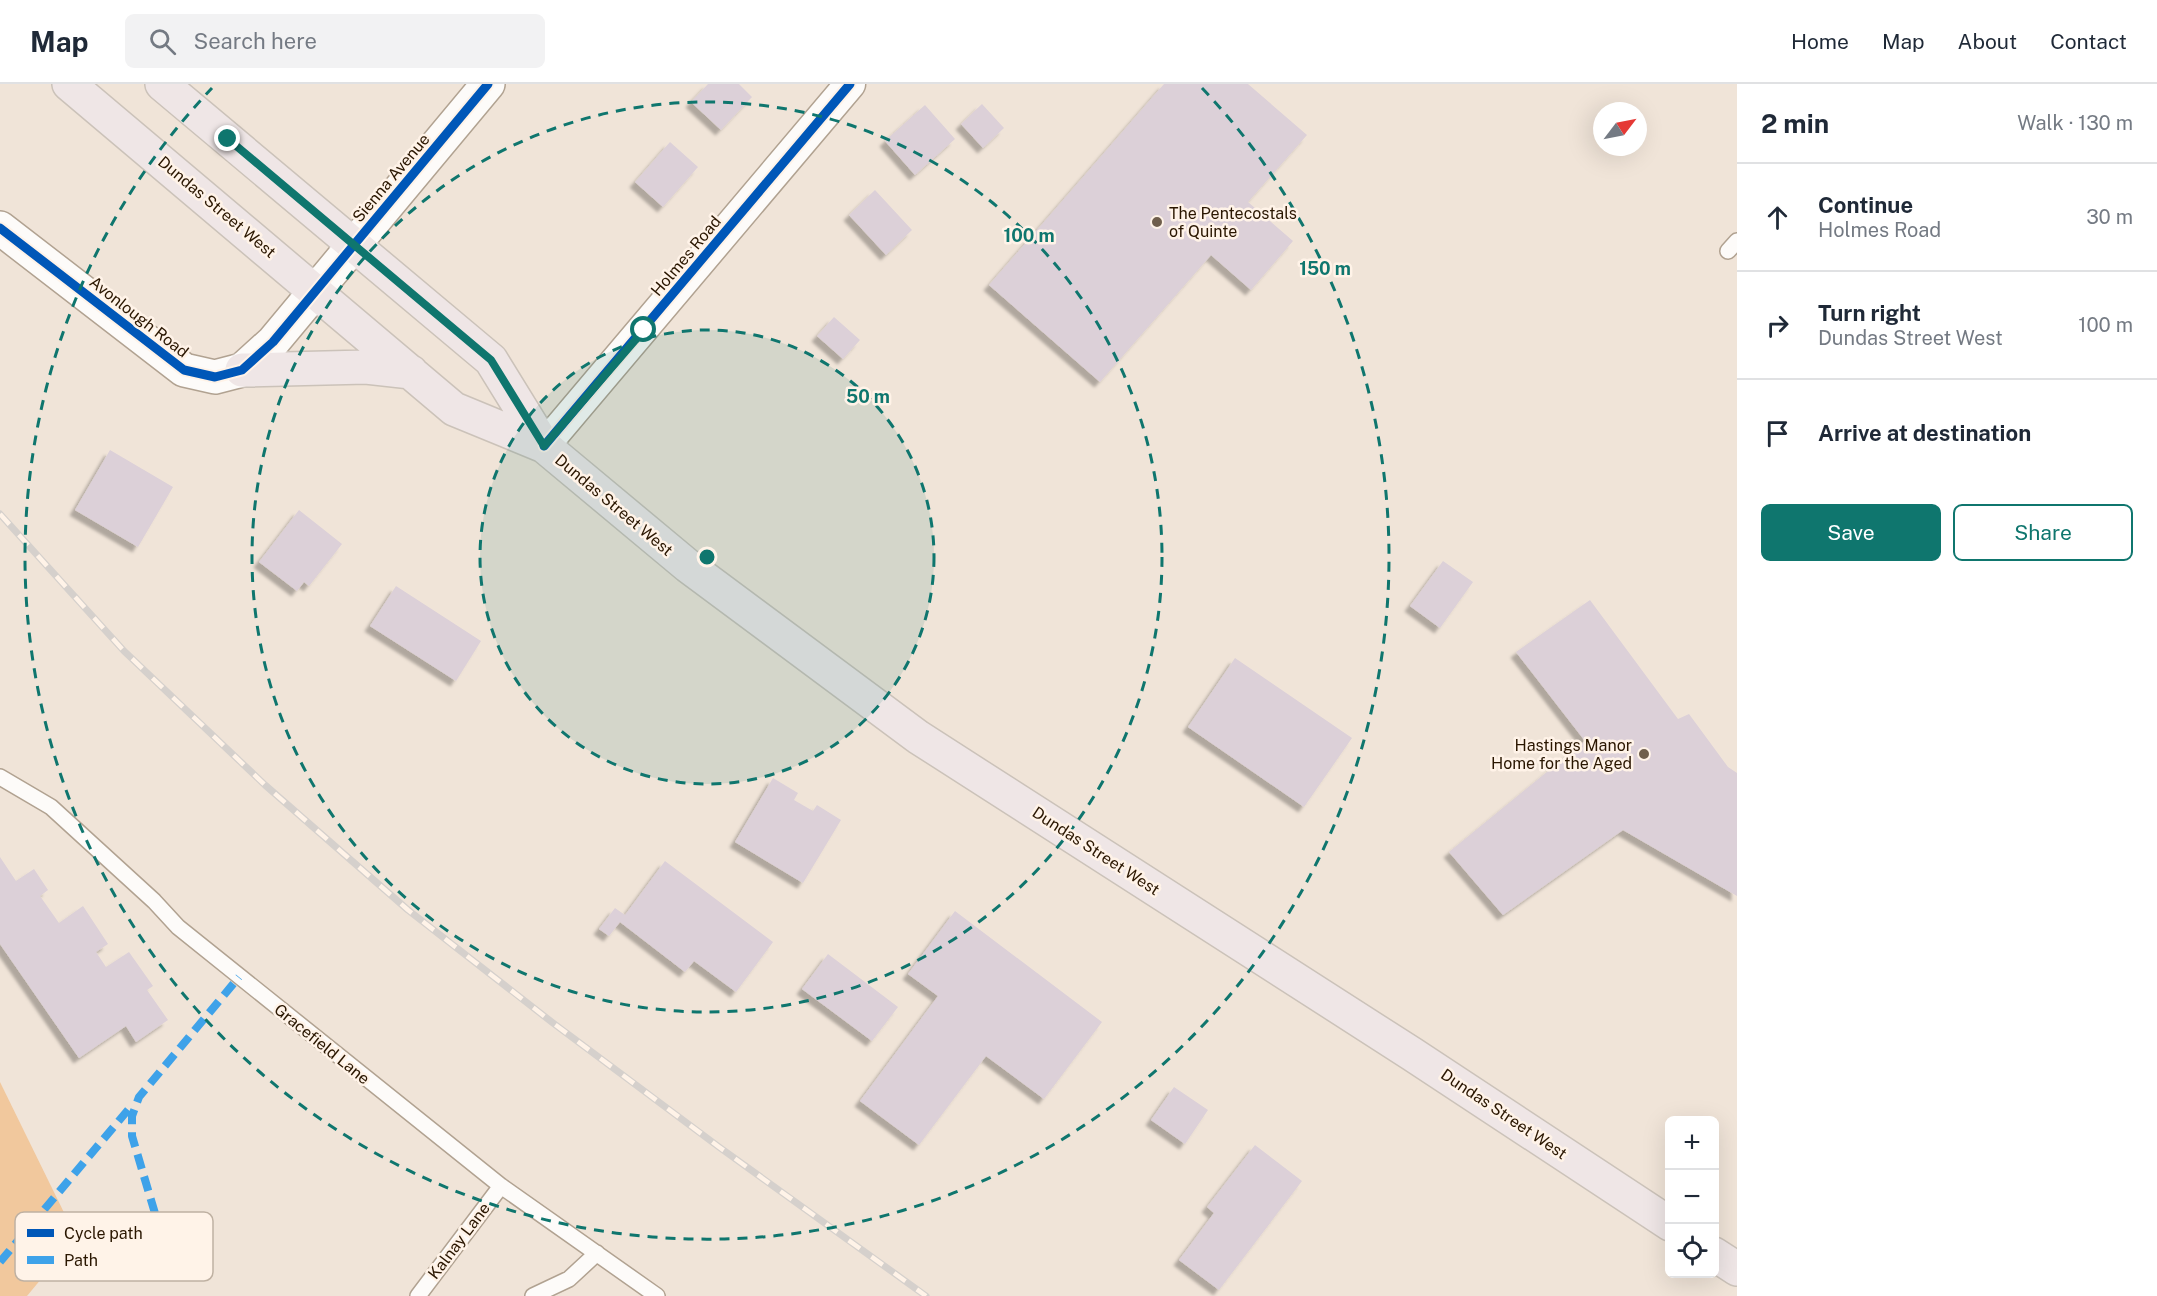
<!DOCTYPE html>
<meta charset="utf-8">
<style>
:root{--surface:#fff;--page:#f2f2f3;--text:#1f2937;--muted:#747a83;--line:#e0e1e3;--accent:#0f766e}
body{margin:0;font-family:"Public Sans",sans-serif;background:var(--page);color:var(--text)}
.controls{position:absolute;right:18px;bottom:18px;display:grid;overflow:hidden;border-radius:9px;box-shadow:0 6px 24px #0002}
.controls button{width:54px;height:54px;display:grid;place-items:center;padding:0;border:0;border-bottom:2px solid var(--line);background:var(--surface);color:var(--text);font:30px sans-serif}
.compass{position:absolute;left:1593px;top:18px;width:54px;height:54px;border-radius:50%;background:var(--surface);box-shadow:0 6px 24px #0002;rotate:58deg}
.stop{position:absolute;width:18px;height:18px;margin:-14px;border:4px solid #0f766e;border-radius:50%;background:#fff}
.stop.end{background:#0f766e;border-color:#fff;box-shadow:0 2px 6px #0008}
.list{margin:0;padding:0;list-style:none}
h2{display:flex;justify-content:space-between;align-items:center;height:78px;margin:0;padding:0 24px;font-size:26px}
h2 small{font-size:20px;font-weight:400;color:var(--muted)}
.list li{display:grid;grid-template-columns:39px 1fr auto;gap:18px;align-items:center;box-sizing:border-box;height:108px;padding:0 24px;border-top:2px solid var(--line)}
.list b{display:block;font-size:22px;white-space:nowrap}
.list p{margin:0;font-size:20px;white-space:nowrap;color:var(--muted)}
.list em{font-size:20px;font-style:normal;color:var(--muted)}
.actions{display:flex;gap:12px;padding:18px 24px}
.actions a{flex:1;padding:14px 0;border:2px solid var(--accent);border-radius:9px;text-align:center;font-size:21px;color:var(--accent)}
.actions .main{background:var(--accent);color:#fff}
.icon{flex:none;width:33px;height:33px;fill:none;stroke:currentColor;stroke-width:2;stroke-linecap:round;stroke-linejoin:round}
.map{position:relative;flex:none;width:1737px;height:1212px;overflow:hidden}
header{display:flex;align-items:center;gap:36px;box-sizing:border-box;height:84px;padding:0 30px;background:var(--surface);border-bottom:2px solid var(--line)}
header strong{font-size:28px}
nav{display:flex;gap:33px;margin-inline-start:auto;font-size:21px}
.search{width:420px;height:54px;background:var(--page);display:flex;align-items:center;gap:15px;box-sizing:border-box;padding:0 21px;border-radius:9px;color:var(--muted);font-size:22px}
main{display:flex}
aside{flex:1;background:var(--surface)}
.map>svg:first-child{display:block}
</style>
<header>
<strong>Map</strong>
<div class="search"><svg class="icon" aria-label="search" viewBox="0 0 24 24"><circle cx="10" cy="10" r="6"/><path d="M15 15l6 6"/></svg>Search here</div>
<nav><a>Home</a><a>Map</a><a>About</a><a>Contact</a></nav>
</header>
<main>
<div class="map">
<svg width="1737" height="1212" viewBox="0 0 1737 1212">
<defs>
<filter id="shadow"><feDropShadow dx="-5.5" dy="5.5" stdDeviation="1.5" flood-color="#0004"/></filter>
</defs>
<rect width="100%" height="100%" fill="#f0e4d8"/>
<path fill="#f1c89d" d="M0 998 76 1153 27 1212H0Z"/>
<path fill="#dcd0d8" filter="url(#shadow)" d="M708 0H739L752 13 721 46 691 18Z
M1164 0H1248L1307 51 1248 118 1293 157 1251 206 1211 171 1100 298 989 201Z
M982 20 1004 44 983 64 961 40Z
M925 21 955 55 915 91 885 57Z
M670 58 698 83 663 123 635 98Z
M875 106 912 146 886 171 849 131Z
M834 233 860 256 843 275 817 252Z
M110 366 173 403 138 463 75 426Z
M299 426 342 460 309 502 304 498 297 507 259 478Z
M1443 477 1473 498 1440 544 1410 522Z
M396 502 481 557 456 597 370 542Z
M1590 516 1678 635 1689 630 1728 683 1737 689V812L1623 746 1503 831 1449 768 1585 657 1516 568Z
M1235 574 1352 654 1304 723 1188 643Z
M773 694 798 709 794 716 813 727 817 721 841 736 803 799 735 758Z
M0 773 16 797 34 785 48 806 40 812 59 839 83 822 108 860 96 868 106 883 129 868 153 902 147 906 168 936 136 958 126 942 79 974 0 860Z
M665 777 773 858 736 908 694 877 685 888 620 838 609 852 599 845 615 824 625 831Z
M955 827 1102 938 1044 1015 986 972 919 1061 860 1017 938 912 908 890Z
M828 870 898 923 872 957 802 905Z
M1174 1003 1208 1026 1185 1060 1151 1036Z
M1255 1061 1302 1097 1219 1206 1179 1176 1214 1129 1207 1123Z"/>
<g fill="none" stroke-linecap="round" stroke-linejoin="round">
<g stroke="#b1a291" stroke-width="18">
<path id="service" d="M1728 167 1737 157
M0 693 51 723 154 817 178 843 501 1102 657 1212
M418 1212 501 1102
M533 1212 569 1195 597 1169"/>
</g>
<g stroke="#b1a291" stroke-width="33">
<path id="minor" d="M544 362 850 0"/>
</g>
<g stroke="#b1a291" stroke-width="36">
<path id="tertiary" d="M0 144 184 286 215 293 242 286 273 258 488 0"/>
</g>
<g stroke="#cbc2b9" stroke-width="36">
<path id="primary" d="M69 0 454 325 544 362 688 482 918 653 1412 970 1670 1140
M162 0 491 276 544 362
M242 286 366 283 411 288
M1714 1170 1737 1185"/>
</g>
<use href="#service" stroke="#fdfbf9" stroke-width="15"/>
<use href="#minor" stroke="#fdfbf9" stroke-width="30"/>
<use href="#tertiary" stroke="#fdfbf9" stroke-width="33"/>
<use href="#primary" stroke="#efe6e6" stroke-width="33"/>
<g stroke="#d5d0cc" stroke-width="7">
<path id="rail" d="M0 430 124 567 265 701 408 826 553 939 719 1063 926 1212"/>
</g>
<use href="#rail" stroke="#fff3e8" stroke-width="4.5" stroke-dasharray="14" stroke-linecap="butt"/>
<path stroke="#3ea2e9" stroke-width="8" stroke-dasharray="15 8" stroke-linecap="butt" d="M168 1173 132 1052V1032L139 1013 239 893
M0 1178 133 1020"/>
<g stroke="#fff3e8" stroke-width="13">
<path id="cycleway" d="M0 144 184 286 215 293 242 286 273 258 488 0
M544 362 850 0"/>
</g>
<use href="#cycleway" stroke="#0057b8" stroke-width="9"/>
</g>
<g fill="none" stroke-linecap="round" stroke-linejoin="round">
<path stroke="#0f766e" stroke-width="8" d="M228 55 491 276 544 362 644 246"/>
</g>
<circle cx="707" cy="473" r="227" fill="#0f766e" fill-opacity=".12"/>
<g fill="none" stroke="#0f766e" stroke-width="3" stroke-dasharray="10 8">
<circle cx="707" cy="473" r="227"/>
<circle cx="707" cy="473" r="455"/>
<path d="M1202 4A682 682 0 1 1 212 4"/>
</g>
<g fill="#6f5e4c" stroke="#fff3e8" stroke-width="2">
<circle cx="1157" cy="138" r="6"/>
<circle cx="1644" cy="670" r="6"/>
</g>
<g text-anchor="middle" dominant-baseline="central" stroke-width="5" stroke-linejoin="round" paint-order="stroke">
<g font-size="16" fill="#2a1600" stroke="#fff3e8">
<text transform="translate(391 94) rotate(-50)">Sienna Avenue</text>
<text transform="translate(217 123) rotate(40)">Dundas Street West</text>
<text transform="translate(686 172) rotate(-50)">Holmes Road</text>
<text transform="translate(139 233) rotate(38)">Avonlough Road</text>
<text transform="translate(614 421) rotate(40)">Dundas Street West</text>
<text transform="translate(1096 767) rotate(33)">Dundas Street West</text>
<text transform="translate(322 960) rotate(39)">Gracefield Lane</text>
<text transform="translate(1504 1030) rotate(34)">Dundas Street West</text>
<text transform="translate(459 1157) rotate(-53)">Kalnay Lane</text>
</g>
<g font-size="16" fill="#2a1600" stroke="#fff3e8" text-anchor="start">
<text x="1169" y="129">The Pentecostals<tspan x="1169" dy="18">of Quinte</tspan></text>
<text x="1632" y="661" text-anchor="end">Hastings Manor<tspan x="1632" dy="18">Home for the Aged</tspan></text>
</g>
</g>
<rect x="15" y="1128" width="198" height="69" rx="9" fill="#fff3e8" stroke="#bfb1a2" stroke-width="1.5"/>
<rect x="27" y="1145" width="27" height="8" fill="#0057b8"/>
<rect x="27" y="1172" width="27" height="8" fill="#3ea2e9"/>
<g font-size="16" fill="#2a1600">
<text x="64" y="1155">Cycle path</text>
<text x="64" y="1182">Path</text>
</g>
<circle cx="707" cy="473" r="9" fill="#0f766e" stroke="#fff3e8" stroke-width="3"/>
<g font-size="18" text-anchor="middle" font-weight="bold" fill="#0f766e" stroke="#fff3e8" stroke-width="5" stroke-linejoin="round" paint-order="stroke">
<text x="1029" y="158">100 m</text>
<text x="1325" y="191">150 m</text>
<text x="868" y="319">50 m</text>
</g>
</svg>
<div class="controls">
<button>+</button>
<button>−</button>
<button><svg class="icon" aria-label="locate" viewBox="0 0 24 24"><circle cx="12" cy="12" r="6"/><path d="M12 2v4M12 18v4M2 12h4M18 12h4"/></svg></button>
</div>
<svg class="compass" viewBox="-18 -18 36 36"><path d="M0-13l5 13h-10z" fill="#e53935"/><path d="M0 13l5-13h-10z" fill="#747a83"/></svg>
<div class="stop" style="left:644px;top:246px"></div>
<div class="stop end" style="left:228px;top:55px"></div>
</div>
<aside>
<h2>2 min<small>Walk · 130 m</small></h2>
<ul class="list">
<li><svg class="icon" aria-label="ahead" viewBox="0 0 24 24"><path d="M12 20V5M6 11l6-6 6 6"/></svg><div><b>Continue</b><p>Holmes Road</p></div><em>30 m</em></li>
<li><svg class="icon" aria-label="right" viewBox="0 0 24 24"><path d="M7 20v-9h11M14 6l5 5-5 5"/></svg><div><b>Turn right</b><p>Dundas Street West</p></div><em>100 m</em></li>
<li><svg class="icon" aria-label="arrive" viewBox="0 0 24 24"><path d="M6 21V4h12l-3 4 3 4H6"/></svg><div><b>Arrive at destination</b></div></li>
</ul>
<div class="actions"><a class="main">Save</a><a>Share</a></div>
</aside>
</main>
